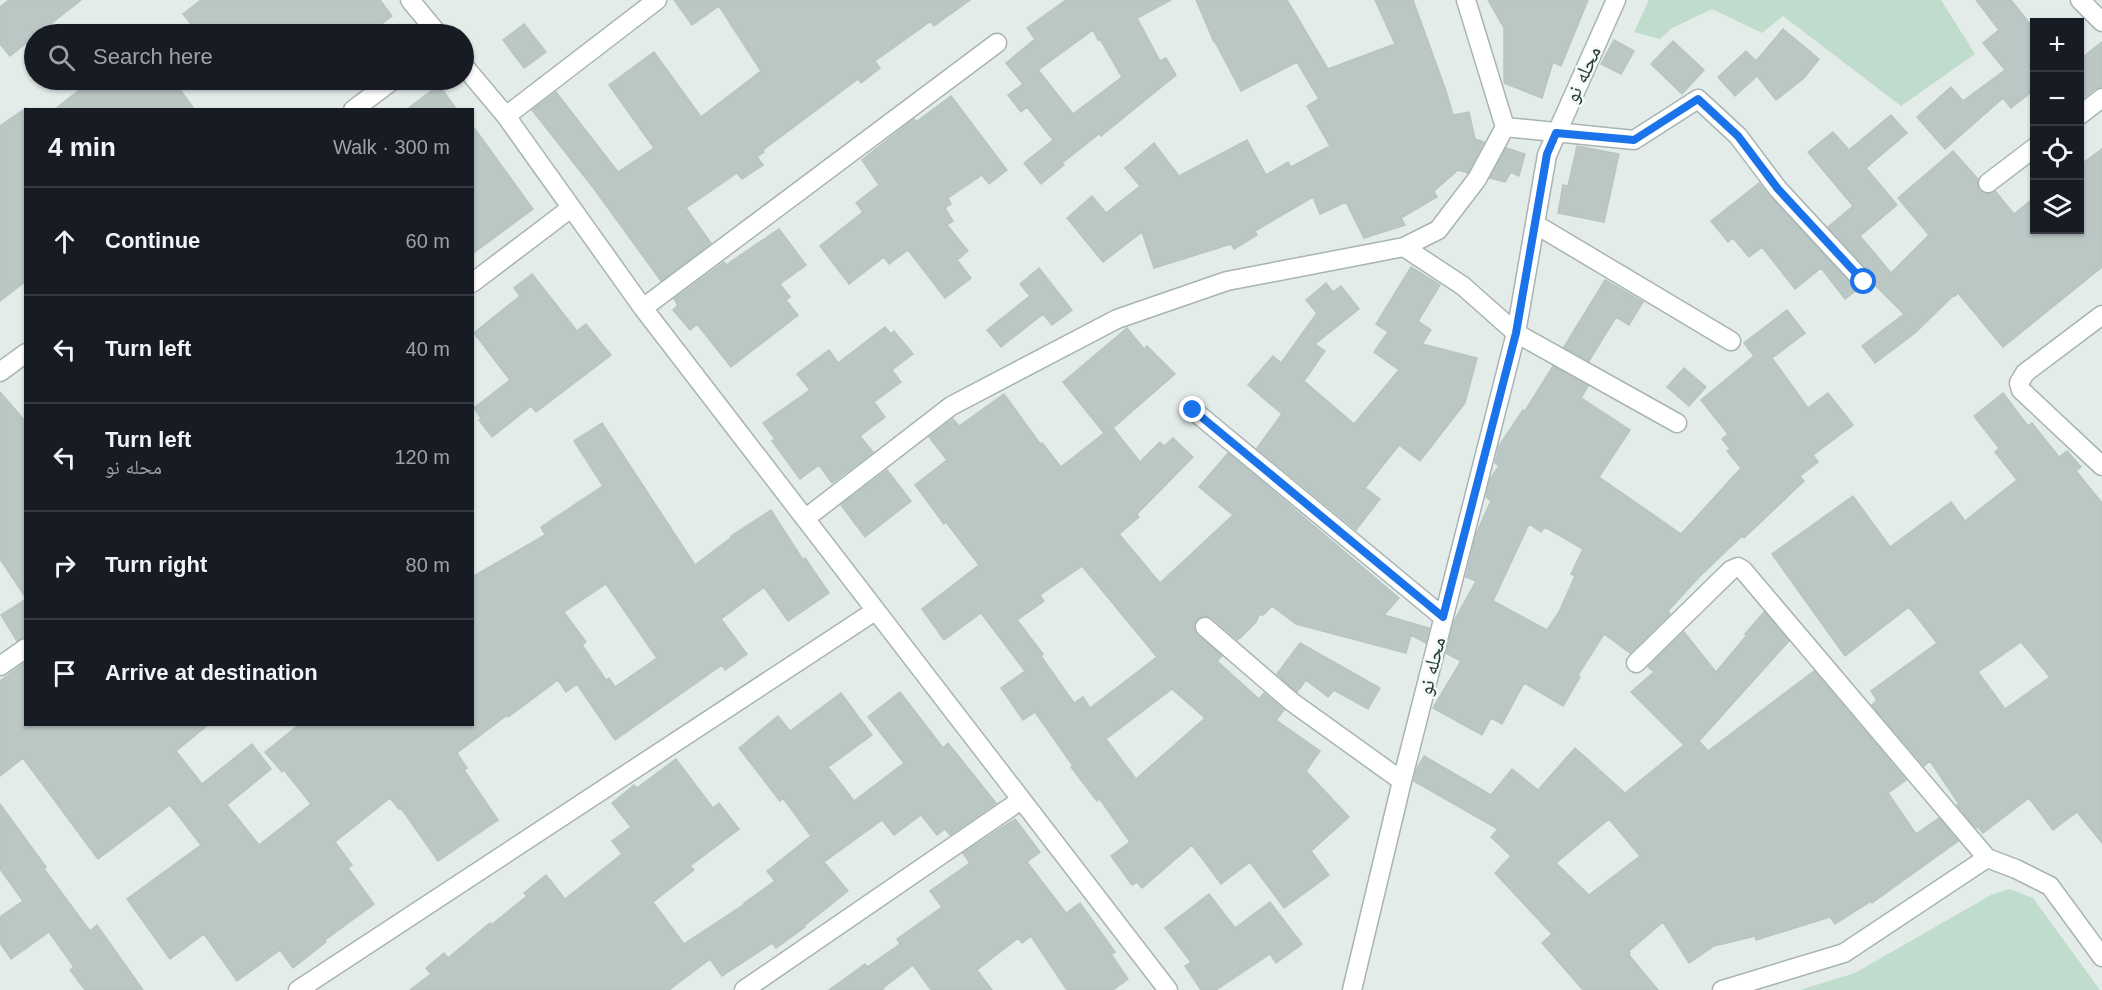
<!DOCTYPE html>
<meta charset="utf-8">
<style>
:root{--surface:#171b24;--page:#20242c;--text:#f1f3f6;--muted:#9ea1a6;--line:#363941}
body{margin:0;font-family:Helvetica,"Noto Naskh Arabic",sans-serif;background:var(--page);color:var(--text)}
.controls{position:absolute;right:18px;top:18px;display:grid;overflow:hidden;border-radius:0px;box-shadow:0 2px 4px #0004}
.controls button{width:54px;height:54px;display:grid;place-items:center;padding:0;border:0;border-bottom:2px solid var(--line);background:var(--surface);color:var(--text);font:30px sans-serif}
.stop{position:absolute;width:18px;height:18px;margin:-14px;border:4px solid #1a73e8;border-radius:50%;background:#fff}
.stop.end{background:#1a73e8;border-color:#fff;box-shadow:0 2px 6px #0008}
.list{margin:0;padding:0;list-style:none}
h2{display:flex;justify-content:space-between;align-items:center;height:78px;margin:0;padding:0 24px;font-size:26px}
h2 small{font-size:20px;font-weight:400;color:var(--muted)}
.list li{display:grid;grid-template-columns:39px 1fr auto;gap:18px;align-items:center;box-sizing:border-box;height:108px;padding:0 24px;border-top:2px solid var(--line)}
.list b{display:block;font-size:22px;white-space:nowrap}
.list p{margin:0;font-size:20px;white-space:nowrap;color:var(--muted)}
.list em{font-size:20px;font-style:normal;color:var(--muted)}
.icon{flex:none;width:33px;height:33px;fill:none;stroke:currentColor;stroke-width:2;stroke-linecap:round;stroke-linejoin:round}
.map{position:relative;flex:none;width:2102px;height:990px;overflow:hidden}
.search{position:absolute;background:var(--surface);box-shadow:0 2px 4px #0004;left:24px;top:24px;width:450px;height:66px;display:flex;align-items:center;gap:15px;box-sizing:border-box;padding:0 21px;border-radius:33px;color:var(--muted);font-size:22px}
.panel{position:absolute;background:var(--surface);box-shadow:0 2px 4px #0004;left:24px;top:108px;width:450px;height:618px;border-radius:0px}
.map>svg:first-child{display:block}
</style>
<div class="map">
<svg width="2102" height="990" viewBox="0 0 2102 990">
<rect width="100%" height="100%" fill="#e4ecea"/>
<path fill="#bfdccc" d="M1649 0H1941L1975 54 1901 106 1783 16 1762 33 1712 9 1672 28 1660 39 1634 32Z
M2010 889 2033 898 2100 990H1800L1855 973 1991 895Z"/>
<path fill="#bac7c4" stroke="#b7c6c2" stroke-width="1.5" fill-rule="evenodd" d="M9 0H81L10 56 0 44V7Z
M201 0H380L392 16 368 34H199L183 14Z
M674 0H970L934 26 931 21 875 61 880 68 861 83 858 79 763 150 764 152 757 157 763 165 742 179 737 173 686 208 711 243 661 281 595 190 532 110 556 92 618 172 654 148 609 85 654 52 701 117 761 71 719 6 692 25Z
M1066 0H1171L1137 18 1160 61 1166 58 1176 75 1101 136 1099 134 1062 163 1064 165 1041 184 1024 163 1053 140 1027 107 1021 112 1008 95 1023 84 1006 63 1035 39 1027 28ZM1093 30 1098 40 1100 39 1122 77 1073 114 1038 70Z
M1196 0H1287L1328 69 1395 44 1375 0H1413L1446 91 1453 115 1469 112 1475 139 1484 142 1468 173 1458 170 1434 191 1437 197 1401 218 1405 225 1364 238 1346 202 1320 214 1313 197 1255 231 1257 235 1234 249 1231 244 1154 268 1142 232 1103 262 1067 218 1092 196 1106 213 1140 186 1125 168 1154 143 1179 176 1247 140 1266 175 1288 162 1291 167 1330 146 1307 106 1319 99 1297 62 1241 91 1215 42H1214Z
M1488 0H1588L1561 66 1553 62 1542 98 1504 83V28Z
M1976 0H2011L2034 29V90L2011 108 2003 98 1945 149 1917 117 1951 87 1963 101 2005 70 1983 43 1999 30Z
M524 24 546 52 524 68 503 40Z
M1783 29 1819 59 1804 78 1776 100 1757 76 1735 96 1718 77 1746 51 1756 61Z
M1614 40 1634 51 1621 74 1601 64Z
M1673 41 1704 70 1682 94 1651 64Z
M2102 42V87L2095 89 2079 101V60Z
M92 80H173L195 110H54Z
M439 85 457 110H406Z
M951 96 1007 170 989 184 982 175 948 198 951 204 945 208 953 221 947 225 968 251 957 260 971 278 945 298 908 250 889 264 884 257 849 284 820 246 863 212 856 203 879 185 862 160 914 119 916 122Z
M26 108V281L0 301V126Z
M1891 115 1907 133 1866 168 1897 205 1860 236 1891 273 1929 235 1898 198 1953 151 1978 179 1977 185 1979 190 1989 194 1995 191 2014 214 2034 198V230H2079V166L2102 149V267L2003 347 1958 293 1955 296 1954 295 1915 333 1875 363 1862 346 1904 314 1875 285 1872 274 1828 227 1853 206 1808 152 1833 132 1849 150Z
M472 125 533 209 472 254Z
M1577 146 1619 154 1604 222 1558 213 1563 185 1568 186Z
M1506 148 1525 154 1519 176 1511 172 1505 182 1490 178Z
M1759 183 1770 197 1857 290 1845 299 1821 268 1795 289 1762 247 1749 257 1733 238 1728 242 1711 221Z
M779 229 806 265 780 284 790 297 786 300 798 315 731 367 697 324 690 330 673 310 678 305 674 299 724 262 726 265Z
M1411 267 1440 285 1418 321 1431 330 1422 344 1477 358 1465 403 1420 461 1399 445 1365 488 1380 499 1356 530 1257 448 1282 414 1248 385 1273 356 1281 363 1317 313 1306 300 1326 283 1333 292 1341 286 1359 309 1315 344 1325 351 1304 381 1354 424 1399 370 1374 352 1388 332 1376 324Z
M1039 268 1072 310 1052 325 1043 314 1001 347 987 330 1030 296 1020 284Z
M532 274 577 331 586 324 611 355 536 412 531 406 492 437 479 420 481 418 474 408 510 380 474 333 520 296 514 288Z
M1605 280 1643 302 1629 325 1616 317 1589 361 1564 347Z
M1787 310 1805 333 1772 358 1808 408 1828 393 1853 425 1813 455 1818 462 1800 476 1804 481 1744 538 1742 536 1699 577 1668 611 1670 614 1630 653 1604 634 1578 675 1580 677 1563 706 1524 683 1502 724 1491 718 1482 735 1433 708 1461 661 1446 653 1454 621 1476 581 1466 577 1476 534 1491 501 1486 497 1490 479 1499 466 1495 463 1499 446 1523 410 1525 411 1553 366 1588 386 1581 398 1630 430 1599 477 1681 534 1741 468 1727 451 1730 449 1722 439 1728 434 1701 400 1754 356 1744 343ZM1529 524 1541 532 1545 527 1583 549 1571 574 1575 576 1559 612 1547 630 1493 601Z
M885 327 891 334 894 331 913 354 892 370 901 382 874 402 885 417 860 436 873 452 832 483 819 465 800 479 772 441 775 439 763 423 810 390 797 374 829 350 838 363Z
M1127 328 1144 349 1147 346 1175 374 1113 428 1140 462 1160 442 1164 446 1173 438 1193 457 1137 514 1139 517 1119 534 1160 583 1233 515 1199 487 1228 453 1399 598 1384 615 1429 628 1426 643 1411 635 1406 653 1296 624 1272 606 1263 615H1259L1256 622 1238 640 1212 618 1202 616 1196 620 1194 630 1197 635 1222 656 1217 661 1259 699 1264 693 1284 710 1276 720 1320 751 1306 771 1349 817 1311 851 1329 875 1284 908 1250 862 1221 884 1192 845 1142 888 1137 882 1132 885 1111 856 1130 842 1099 798 1097 801 1071 767 1073 766 1035 712 1023 720 1001 688 1025 671 981 613 944 640 922 609 979 565 946 522 944 524 915 485 947 460 929 437 953 419 959 426 1004 394 1041 445 1042 443 1061 467 1104 433 1063 382ZM1082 566 1157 657 1090 708 1083 697 1074 703 1041 656 1043 654 1017 620 1044 601 1040 595ZM1172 689 1205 718 1136 779 1106 739Z
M1684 368 1706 387 1689 406 1667 387Z
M0 392 26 422V598L0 559Z
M2003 393 2028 426 2032 423 2059 457 2067 451 2081 467 2076 471 2102 503V843L2077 812 2053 830 2029 798 1983 833 1978 827 1976 828 1957 805 1959 804 1930 761 1924 766 1872 705 1877 700 1871 691 1937 643 1909 607 1845 656 1772 554 1853 496 1890 547 1951 502 1965 521 2017 480 1995 452 1999 448 1974 416ZM2021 642 2050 677 2005 709 1978 672Z
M602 423 695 565 732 537 731 536 771 510 803 560 805 558 829 593 788 621 764 587 721 619 747 654 725 670 722 665 615 740 577 684 566 692 558 680 508 717 507 715 457 753 467 768 464 770 498 820 438 861 401 808 399 809 390 798 335 842 352 865 348 868 374 904 325 940 326 942 293 968 280 950 237 981 204 934 170 959 127 899 201 845 170 805 98 859 23 758 0 776V681L26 662V724H209L176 751 202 784 252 744 271 769 227 805 259 845 311 804 284 770 282 772 265 752 300 724H472V577L545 535 541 527 603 486 574 441ZM606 584 657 658 615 687 609 678 606 680 582 645 586 642 564 612Z
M887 470 911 501 865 537 841 505Z
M26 599V637L17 641 1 615Z
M1764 612 1789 641 1699 741 1708 751 1814 671 1906 780 1888 793 1916 834 1939 818 1958 841 1872 903 1871 901 1835 924 1830 917 1756 940 1755 936 1714 946 1689 963 1663 922 1629 951 1630 953 1629 955 1658 990H1583L1542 943 1552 934 1495 873 1511 856 1491 837 1498 829 1414 781 1416 770 1424 756 1491 795 1512 769 1538 790 1575 748 1625 793 1684 745 1631 692 1654 672 1648 667 1684 632 1716 672 1747 635 1745 634ZM1609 819 1640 856 1589 895 1556 863Z
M1300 643 1380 688 1368 709 1334 690 1328 697 1306 680 1297 692 1277 674Z
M900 692 943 748 948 743 996 803 950 835 945 829 937 835 921 815 894 835 882 820 824 862 848 891 804 926 805 927 776 948 772 943 722 976 710 959 669 990H410L431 974 426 968 444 953 448 958 490 923 491 925 527 896 524 893 546 875 565 899 622 854 612 841 631 827 612 803 634 785 637 788 676 759 713 808 719 803 739 829 690 866 694 870 653 902 684 944 745 904 744 903 775 881 767 871 811 836 783 798 780 801 739 748 778 716 790 731 841 693 872 735 828 767 854 801 904 763 868 717Z
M0 804 46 867 44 869 90 931 97 925 143 990H85L70 970 74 967 49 932 11 959 0 943V917L23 901 0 869Z
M1015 819 1040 852 1027 862 1066 913 1080 903 1115 952 1111 954 1128 979 1113 990H1067L1031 936 1022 943 1018 938 977 970 992 990H931L913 965 883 988 884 990H829L865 964 867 967 900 944 897 939 942 907 930 891 970 863 963 853Z
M1209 894 1235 928 1270 902 1302 944 1276 963 1270 954 1216 990H1201L1185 966 1191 962 1165 928Z"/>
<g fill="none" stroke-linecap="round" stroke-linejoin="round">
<g stroke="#a7b4b2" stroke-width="21">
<path id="minor" d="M410 0 438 34
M1466 0 1505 127
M2080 0 2102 22
M464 66 506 116 643 308 1168 990
M353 110 393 80
M2080 115 2102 98
M506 116 657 0
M1988 183 2034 148
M1535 224 1731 341
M1404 247 1463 286 1516 333 1677 423
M472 283 571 208
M643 308 997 43
M2102 315 2025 373 2019 383 2021 390 2102 466
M0 372 26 353
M1193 410 1443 617
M806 518 951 406 1117 319 1227 281 1404 247 1438 230 1477 179 1505 127 1634 140 1698 99 1738 136 1778 189 1864 282
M1205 627 1292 702 1402 781
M1636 663 1731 570 1738 567 1743 570 1987 858
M0 666 26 648
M298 990 875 611
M744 990 1021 800
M1352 990 1402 781 1516 333 1547 155 1616 0
M1722 990 1844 953 1987 858 2016 869 2050 886 2102 957"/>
</g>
<use href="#minor" stroke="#fff" stroke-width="18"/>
</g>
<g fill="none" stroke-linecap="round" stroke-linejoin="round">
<path stroke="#1a73e8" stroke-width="8" d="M1193 410 1443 617 1516 333 1547 154 1556 133 1634 140 1698 99 1738 136 1778 189 1864 282"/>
</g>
<g text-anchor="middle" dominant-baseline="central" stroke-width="5" stroke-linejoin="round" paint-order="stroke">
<g font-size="21" fill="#253d3b" stroke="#f5f9f8">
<text transform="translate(1582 74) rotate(-65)">محله نو</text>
<text transform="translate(1431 666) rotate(-76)">محله نو</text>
</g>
</g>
</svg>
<div class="controls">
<button>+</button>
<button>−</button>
<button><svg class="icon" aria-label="locate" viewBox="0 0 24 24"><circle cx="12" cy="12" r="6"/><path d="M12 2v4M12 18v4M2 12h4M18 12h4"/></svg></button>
<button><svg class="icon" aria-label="layers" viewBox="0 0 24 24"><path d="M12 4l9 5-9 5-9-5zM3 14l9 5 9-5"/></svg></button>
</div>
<div class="stop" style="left:1864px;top:282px"></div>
<div class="stop end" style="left:1193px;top:410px"></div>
<div class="search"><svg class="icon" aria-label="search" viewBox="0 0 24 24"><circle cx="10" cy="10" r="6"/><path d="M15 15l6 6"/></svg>Search here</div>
<section class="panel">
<h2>4 min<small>Walk · 300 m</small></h2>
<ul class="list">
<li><svg class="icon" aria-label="ahead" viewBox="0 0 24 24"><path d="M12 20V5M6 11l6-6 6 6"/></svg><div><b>Continue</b></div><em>60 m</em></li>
<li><svg class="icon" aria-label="left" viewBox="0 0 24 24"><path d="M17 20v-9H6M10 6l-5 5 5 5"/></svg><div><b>Turn left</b></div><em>40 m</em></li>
<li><svg class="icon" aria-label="left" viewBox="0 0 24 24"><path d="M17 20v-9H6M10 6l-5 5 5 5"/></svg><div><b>Turn left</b><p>محله نو</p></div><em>120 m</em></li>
<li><svg class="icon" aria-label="right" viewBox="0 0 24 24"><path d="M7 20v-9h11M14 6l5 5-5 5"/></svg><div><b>Turn right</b></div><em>80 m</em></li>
<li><svg class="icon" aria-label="arrive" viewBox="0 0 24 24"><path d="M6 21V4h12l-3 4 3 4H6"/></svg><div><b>Arrive at destination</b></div></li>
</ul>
</section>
</div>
